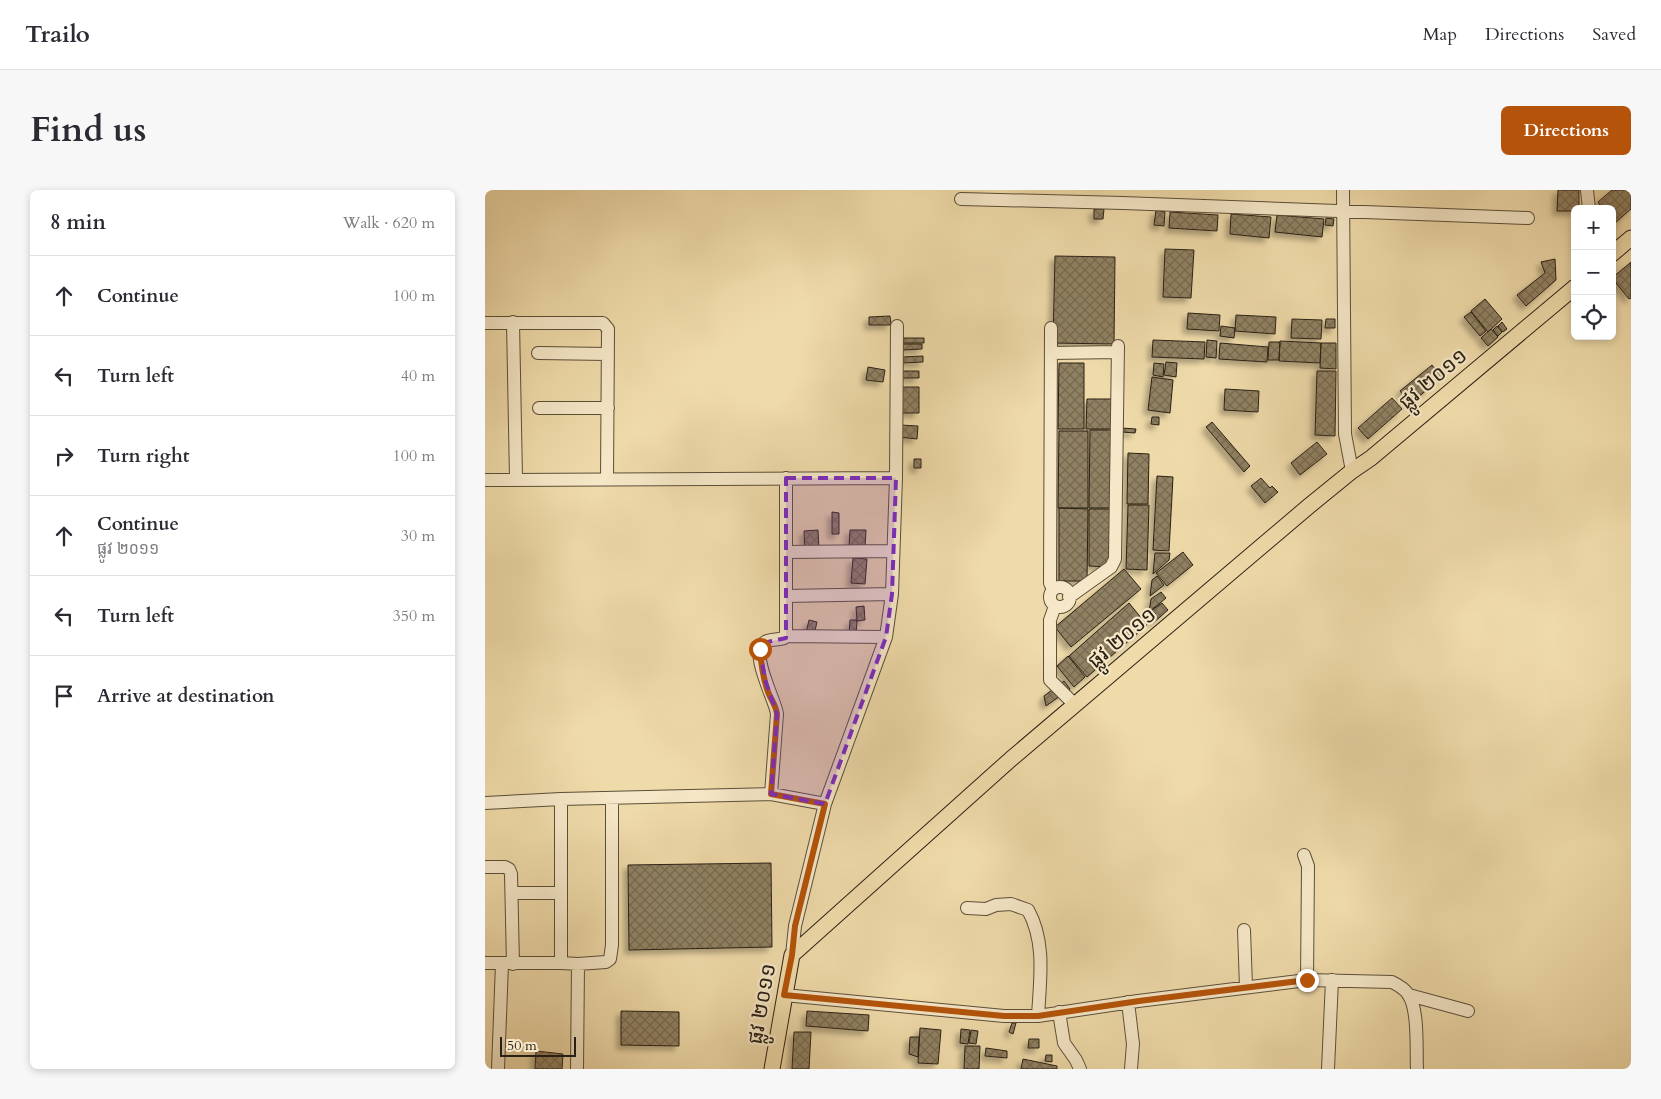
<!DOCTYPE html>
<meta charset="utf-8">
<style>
:root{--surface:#fff;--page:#f7f7f7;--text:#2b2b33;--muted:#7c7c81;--line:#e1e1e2;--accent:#b45309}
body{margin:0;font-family:Cardo,"Noto Sans Khmer",serif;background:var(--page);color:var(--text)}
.controls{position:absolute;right:15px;top:15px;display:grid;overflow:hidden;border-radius:8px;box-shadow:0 2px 8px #0003}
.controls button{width:45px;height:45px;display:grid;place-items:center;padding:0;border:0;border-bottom:1px solid var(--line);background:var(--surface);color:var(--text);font:25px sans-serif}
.scale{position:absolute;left:15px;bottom:12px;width:76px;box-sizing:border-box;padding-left:5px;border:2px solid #2a2115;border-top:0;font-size:14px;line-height:18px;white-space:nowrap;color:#2a2115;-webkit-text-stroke:4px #f5e7c7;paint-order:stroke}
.stop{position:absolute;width:15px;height:15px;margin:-11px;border:4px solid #b45309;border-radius:50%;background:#fff}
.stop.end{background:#b45309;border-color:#fff;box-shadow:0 1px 5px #0008}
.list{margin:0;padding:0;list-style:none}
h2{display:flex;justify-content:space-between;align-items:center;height:65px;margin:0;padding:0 20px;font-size:21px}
h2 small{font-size:16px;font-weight:400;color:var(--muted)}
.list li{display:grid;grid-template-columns:32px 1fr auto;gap:15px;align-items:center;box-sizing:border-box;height:80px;padding:0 20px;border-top:1px solid var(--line)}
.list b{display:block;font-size:19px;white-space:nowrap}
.list p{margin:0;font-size:16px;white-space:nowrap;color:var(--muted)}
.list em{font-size:16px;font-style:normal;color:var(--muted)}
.icon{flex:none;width:28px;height:28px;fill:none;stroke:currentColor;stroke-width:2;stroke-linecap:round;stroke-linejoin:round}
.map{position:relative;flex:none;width:1146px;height:879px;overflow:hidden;border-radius:8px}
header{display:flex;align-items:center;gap:30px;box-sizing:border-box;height:70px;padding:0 25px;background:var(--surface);border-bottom:1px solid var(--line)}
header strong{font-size:24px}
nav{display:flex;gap:28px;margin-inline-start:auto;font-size:18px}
.intro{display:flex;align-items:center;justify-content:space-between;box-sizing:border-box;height:120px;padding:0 30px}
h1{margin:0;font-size:35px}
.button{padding:12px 22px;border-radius:8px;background:var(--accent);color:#fff;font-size:18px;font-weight:700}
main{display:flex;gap:30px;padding:0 30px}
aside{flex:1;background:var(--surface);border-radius:8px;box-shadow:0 2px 8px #0003}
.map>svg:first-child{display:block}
</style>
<header>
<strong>Trailo</strong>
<nav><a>Map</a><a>Directions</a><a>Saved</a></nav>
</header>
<div class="intro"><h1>Find us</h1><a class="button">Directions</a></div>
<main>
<aside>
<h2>8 min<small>Walk · 620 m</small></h2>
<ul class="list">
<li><svg class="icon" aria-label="ahead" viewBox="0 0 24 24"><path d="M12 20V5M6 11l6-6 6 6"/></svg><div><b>Continue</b></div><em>100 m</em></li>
<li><svg class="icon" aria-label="left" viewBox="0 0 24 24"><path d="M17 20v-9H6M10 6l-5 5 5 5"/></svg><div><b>Turn left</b></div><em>40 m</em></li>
<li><svg class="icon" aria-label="right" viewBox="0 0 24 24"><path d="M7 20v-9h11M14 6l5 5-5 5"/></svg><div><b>Turn right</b></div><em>100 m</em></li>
<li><svg class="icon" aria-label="ahead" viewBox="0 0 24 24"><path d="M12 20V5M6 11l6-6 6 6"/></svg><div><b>Continue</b><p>ផ្លូវ ២០១១</p></div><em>30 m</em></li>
<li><svg class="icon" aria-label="left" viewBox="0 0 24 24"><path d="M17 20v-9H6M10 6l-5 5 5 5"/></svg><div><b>Turn left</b></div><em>350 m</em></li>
<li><svg class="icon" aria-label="arrive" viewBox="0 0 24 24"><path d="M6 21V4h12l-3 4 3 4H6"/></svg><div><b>Arrive at destination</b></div></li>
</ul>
</aside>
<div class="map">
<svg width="1146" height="879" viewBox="0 0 1146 879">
<defs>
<pattern id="building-cross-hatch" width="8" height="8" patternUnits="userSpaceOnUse" patternTransform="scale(1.25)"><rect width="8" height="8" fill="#908162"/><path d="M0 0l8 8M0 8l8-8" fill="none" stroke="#766950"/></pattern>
<filter id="shadow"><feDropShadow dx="-4.5" dy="4.5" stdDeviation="2.5" flood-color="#0004"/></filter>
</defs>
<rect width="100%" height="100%" fill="#efdaa9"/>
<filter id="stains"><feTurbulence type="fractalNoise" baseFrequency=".004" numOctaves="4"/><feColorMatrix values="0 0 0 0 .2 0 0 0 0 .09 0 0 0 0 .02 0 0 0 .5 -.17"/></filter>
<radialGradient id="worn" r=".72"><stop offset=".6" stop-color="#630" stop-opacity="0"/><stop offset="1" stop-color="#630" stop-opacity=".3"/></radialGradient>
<path fill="url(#building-cross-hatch)" stroke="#2a2115" filter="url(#shadow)" d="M1073 0H1094V19H1090V21H1072Z
M1127 0H1146V19L1130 33 1127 29V19H1118L1113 12Z
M609 19H619L618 29H609Z
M671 20 680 22 679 36 669 35Z
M685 22 733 25 732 41 684 38Z
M746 24 786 27 784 48 745 44Z
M792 25 839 29 837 47 790 42Z
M841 28 849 29 848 36 840 35Z
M680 59 709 60 706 108 678 107Z
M570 66 630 67 629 154 568 153Z
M1070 69 1071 90 1041 116 1032 105 1060 83 1056 72Z
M1146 72V108L1144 109 1127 88Z
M1000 109 1017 129 1003 142 986 121Z
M986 122 1001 141 995 146 979 127Z
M703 123 735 125 734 141 702 139Z
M751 125 791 127 790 144 750 141Z
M405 126 406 135H384V127Z
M807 129 837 130 836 149 806 148Z
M841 129H850V138H840Z
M1017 132 1022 139 1018 142 1013 136Z
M736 136 750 138 749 148 735 146Z
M1012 136 1017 142 1013 146 1008 140Z
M1006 139 1013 147 1003 156 996 148Z
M418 148H439V153H418Z
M668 150 720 152 719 169 667 167Z
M722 150 732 151 731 168 721 167Z
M795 151 836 153 835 173 794 171Z
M784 152H795L794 170H783Z
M735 153 783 157 782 172 734 169Z
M836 153H851V179L835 178Z
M417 154H437V159L417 160Z
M438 166V172L417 173V167Z
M681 172 692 173 691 187 679 185Z
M574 173H599V239H573Z
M669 173 679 174 678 187 668 185Z
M947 175 957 187 925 214 915 201Z
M383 177 400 180 398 192 381 190Z
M414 181H434V188H415Z
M832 181H851L850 246 830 245Z
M667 187 688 190 685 223 663 220Z
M414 197H434V223H414Z
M740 199 774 201 773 222 739 220Z
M907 208 917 219 883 249 873 238Z
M602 209H627V239H601Z
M667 227H674V235L666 234Z
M727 232 765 276 759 282 721 237Z
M415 235 433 236 432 249 414 247Z
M637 238 651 239 650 243 637 242Z
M605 240H626L625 318H604Z
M574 241H603V318H573Z
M832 252 842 264 815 285 806 273Z
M643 263 664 264 663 314H642Z
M429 269H436V278H429Z
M672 286 688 287 684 361 668 360Z
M776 288 785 298 787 296 793 302 780 313 766 296Z
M643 315H664L662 380 641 379Z
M574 318 603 319 602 391H574Z
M604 319H625L624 377 604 376Z
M347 322 354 323V344H347Z
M333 340 334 360 320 361 319 341Z
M365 340H381L380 357H364Z
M698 362 708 375 682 396 671 383Z
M670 363H685L684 370 668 384Z
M368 368 382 369 380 394 366 393Z
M639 379 656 399 586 457 570 437Z
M672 386 679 395 665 406 667 390Z
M676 402 681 408 664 422 666 409Z
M644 413 662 435 602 487 584 466Z
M677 413 683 420 668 433 665 429 671 424 667 420Z
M379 416 380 430 372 431 371 417Z
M324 430 332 432 329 445 321 443Z
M365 430H372L371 446 364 445Z
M583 466 600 487 589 497 572 476Z
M579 491 585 499 561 516 559 506Z
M286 673 287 757 144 760 143 675Z
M136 821 194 822V856L136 855Z
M322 821 384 825 383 841 321 836Z
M527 833H531L528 844 524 842Z
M435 838 456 840 453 874 433 873Z
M476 839 485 840 483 854 475 853Z
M486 840 493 841 491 854 484 853Z
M309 842H326L324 879H307Z
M425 847H434L433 867 424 864Z
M544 849H554V858H543Z
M480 856H495L494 879H479Z
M501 858 522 861V868L500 866Z
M51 861 78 864 77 879H50Z
M561 865H567V872L560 871Z
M538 869 572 876V879H536Z"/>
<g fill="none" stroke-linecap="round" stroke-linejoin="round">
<g stroke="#5b4f3a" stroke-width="14">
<path id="minor" d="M858 0 860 244 867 281
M1102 0 1104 19
M476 9 638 13 1043 28
M28 132 31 289
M0 133H118L123 139 122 289
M566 138 565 393 568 399
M53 163 123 164
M566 163 633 162
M54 218H123
M0 290 411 288
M301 362 408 361
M565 407a10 10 0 1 1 20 0a10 10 0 1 1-20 0Z
M301 406 407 404
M584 407 626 377 630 369 633 156
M570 416 565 430V490L590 515
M301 446V288
M286 604 292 524C291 511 263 462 280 452 285 449 293 450 299 448L301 446 401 447
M76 609V773L93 774 92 879
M0 613 76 609 286 604 340 614
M819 665 823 676 822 790
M0 677H20L24 679 26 684 28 774
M27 703H76
M482 718 501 719 511 715 526 714 543 720C561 752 555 790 553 826
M759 740 761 797
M307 765 310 736 340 614 401 447 407 404 411 288 412 136
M0 773H76
M93 774 121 772 125 769 127 755V608
M299 805 519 826H553L653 811 822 790 907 792C913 795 919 798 923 804 934 819 931 860 932 879
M924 805 983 821
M643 812 648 854 646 879
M574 822 579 853 591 870 595 879
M13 879 17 774
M843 879 847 790"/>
</g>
<g stroke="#2a2115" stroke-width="17">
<path id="major" d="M1127 64 1146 48
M287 879 307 765 526 569 824 316 867 281 886 268 1090 97"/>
</g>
<use href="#minor" stroke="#f5e7c7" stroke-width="12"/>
<use href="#major" stroke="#efdaa9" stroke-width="15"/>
</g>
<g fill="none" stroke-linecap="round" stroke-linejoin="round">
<path stroke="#b45309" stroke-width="6" d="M275 459C276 473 278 488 283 502 286 510 291 515 292 524L286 604 340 614 310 736 307 765 299 805 519 826H553L654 811 822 790"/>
</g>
<path fill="#7b2cbf" fill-opacity="0.2" stroke="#7b2cbf" stroke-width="4" stroke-dasharray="10 6" stroke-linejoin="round" d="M301 288H411L407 404 401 447 340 614 286 604 292 524 280 490 275 459 278 453 301 448Z"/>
<g text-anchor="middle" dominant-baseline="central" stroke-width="4.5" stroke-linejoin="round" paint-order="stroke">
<g font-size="21" fill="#2a2115" stroke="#f5e7c7">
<text transform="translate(948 189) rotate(-40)">ផ្លូវ ២០១១</text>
<text transform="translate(637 448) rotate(-40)">ផ្លូវ ២០១១</text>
<text transform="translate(277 814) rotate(-80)">ផ្លូវ ២០១១</text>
</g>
</g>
<rect width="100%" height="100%" filter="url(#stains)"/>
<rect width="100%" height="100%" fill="url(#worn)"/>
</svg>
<div class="controls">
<button>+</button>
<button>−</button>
<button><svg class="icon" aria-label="locate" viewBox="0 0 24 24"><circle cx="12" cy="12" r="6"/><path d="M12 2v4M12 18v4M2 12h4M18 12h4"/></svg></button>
</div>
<div class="scale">50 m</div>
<div class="stop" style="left:275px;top:459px"></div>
<div class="stop end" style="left:822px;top:790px"></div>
</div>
</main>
